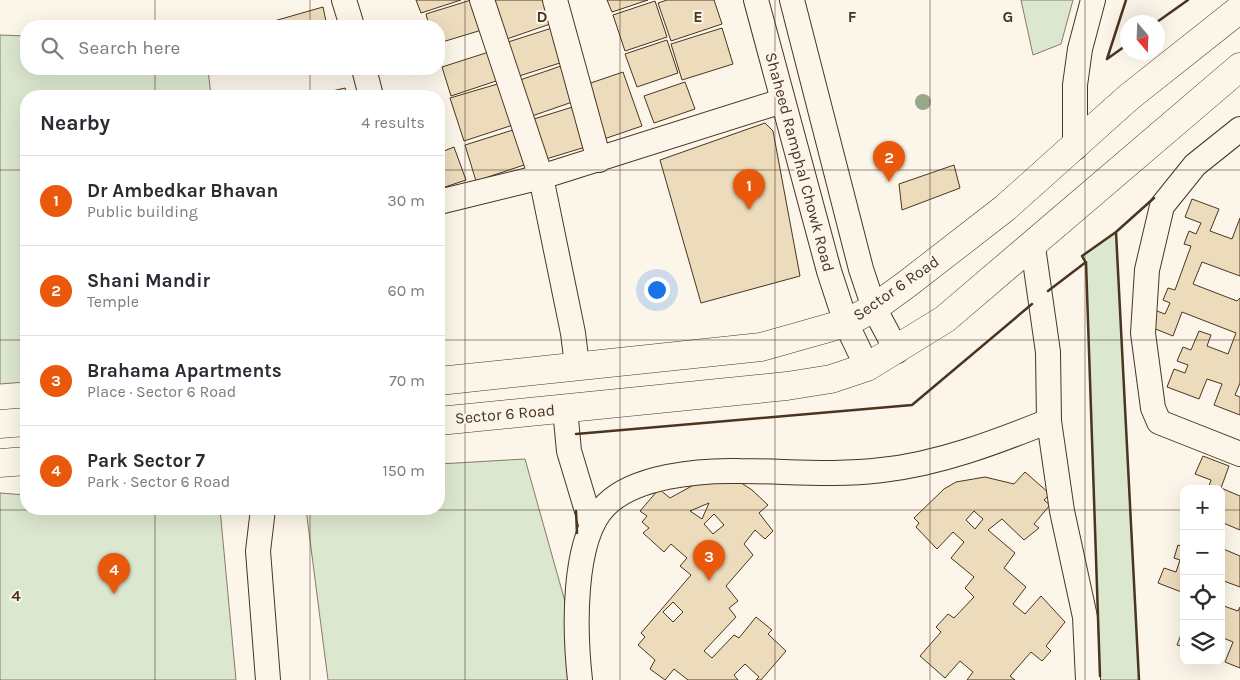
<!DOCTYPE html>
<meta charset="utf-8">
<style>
:root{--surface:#fff;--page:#f2f2f3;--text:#2b2b33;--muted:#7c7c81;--line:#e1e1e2;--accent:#ea580c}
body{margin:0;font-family:Karla,sans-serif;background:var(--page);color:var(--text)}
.controls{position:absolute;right:15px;bottom:15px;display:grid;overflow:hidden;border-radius:10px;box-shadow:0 5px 20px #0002}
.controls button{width:45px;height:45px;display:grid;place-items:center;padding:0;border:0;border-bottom:1px solid var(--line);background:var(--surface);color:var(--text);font:25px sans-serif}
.compass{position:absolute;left:1120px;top:15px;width:45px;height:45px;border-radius:50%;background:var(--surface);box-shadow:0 5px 20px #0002;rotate:161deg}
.you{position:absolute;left:656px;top:289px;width:18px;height:18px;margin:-12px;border:4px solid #fff;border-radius:50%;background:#1a73e8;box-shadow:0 0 0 8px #1a73e833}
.badge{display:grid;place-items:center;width:32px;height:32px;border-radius:50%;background:var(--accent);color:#fff;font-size:16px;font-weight:700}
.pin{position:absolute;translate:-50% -41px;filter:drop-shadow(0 1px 2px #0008)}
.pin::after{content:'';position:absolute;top:26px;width:18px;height:15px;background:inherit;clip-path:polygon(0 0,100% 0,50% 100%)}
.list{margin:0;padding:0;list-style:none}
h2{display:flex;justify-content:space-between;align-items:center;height:65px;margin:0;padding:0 20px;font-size:21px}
h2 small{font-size:16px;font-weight:400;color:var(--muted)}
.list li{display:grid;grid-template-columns:32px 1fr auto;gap:15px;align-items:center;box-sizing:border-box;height:90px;padding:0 20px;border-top:1px solid var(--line)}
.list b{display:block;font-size:19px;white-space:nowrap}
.list p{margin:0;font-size:16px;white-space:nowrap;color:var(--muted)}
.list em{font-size:16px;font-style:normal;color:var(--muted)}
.icon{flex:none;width:28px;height:28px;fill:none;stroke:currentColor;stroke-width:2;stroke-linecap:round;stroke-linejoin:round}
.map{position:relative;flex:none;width:1240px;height:680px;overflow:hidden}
.search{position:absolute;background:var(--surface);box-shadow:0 5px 20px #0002;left:20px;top:20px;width:425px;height:55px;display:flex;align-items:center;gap:12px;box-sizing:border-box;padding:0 18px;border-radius:20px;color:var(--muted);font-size:19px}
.panel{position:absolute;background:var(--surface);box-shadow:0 5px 20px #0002;left:20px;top:90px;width:425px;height:425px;border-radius:20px}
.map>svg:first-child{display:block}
</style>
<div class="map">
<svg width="1240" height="680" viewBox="0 0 1240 680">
<rect width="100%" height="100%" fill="#fbf6e9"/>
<path fill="#dce7d0" stroke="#887966" d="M1021 0H1073L1061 44 1033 55Z
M0 35 26 36V69H208L211 96H26V382L0 384Z
M1116 232 1139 680H1100L1086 262 1082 256Z
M525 459 587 680H328L306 509H439V464Z
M0 493 26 495V509H220L236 680H0Z"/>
<path fill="#ecdcbc" stroke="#4a3520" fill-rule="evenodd" d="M416 0H461L421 13Z
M471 0 485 29 439 43V26H429L426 14Z
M490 0H545L553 23 504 40Z
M607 0H648L612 12Z
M667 0H714L722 24 671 41 658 3Z
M655 1 667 37 625 51 613 15Z
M323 7 327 26H268L267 23Z
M552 28 563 62 516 77 505 43Z
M722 28 733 64 682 80 671 44Z
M667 40 678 73 637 87 625 54Z
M492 51 502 79 451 96 442 67Z
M567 64 578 100 532 116 520 80Z
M623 72 642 126 598 141 579 87Z
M685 82 695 109 654 123 644 96Z
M501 83 513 125 464 141 450 98Z
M345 88 347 96H311Z
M579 105 592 145 546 159 534 119Z
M765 123 773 131 800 276 701 303 660 160Z
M516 129 527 164 476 181 465 145Z
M454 147 466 180 439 189V153Z
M954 165 960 188 902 210 899 184Z
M1192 199 1219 209 1210 231 1232 239 1240 218V276L1202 262 1193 284 1237 301 1240 298V383L1235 395 1240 397V415L1214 405 1222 384 1207 379 1199 399 1167 387 1174 369 1185 373 1188 365 1177 361 1183 347 1191 350 1199 331 1211 335 1207 346 1228 354 1236 333 1182 312 1173 336 1148 326 1154 310 1165 314 1170 303 1163 300 1168 288 1175 290 1191 246 1184 244 1189 231 1196 234 1201 223 1185 217Z
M1203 456 1229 466 1221 488 1240 496V530L1221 522V489H1208L1211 480 1195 474Z
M1025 472 1050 494 1044 500 1050 505 1034 524 1039 528 1024 540 1002 519 988 530 1015 553 1004 568 1026 587 1013 604 1025 614 1041 596 1065 622 1046 646 1051 651 1042 661 1031 652 1010 676 1015 680H967L973 672 960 661 945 678 920 656 941 632 936 627 948 614 954 618 974 597 965 588 974 577 951 558 964 542 953 532 937 549 916 527 919 523 914 518 944 489 956 482 985 477 1014 484ZM974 511 983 519 975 529 966 520Z
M708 477 734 478 752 490 768 505 759 513 773 531 765 539 755 530 744 544 753 555 726 586 738 601 729 608 736 617 704 651 712 658 734 635 739 638 756 617 772 630 768 634 786 651 761 680H756L759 677 745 664 734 675 738 680H688L674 669 665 680 650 669 655 660 638 645 645 637 641 633 691 575 680 566 687 558 671 544 664 552 643 533 649 528 642 522 647 516 640 511 659 489 670 498ZM709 503 702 519 690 511ZM714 514 724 525 713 534 704 524ZM673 602 683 612 673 622 663 612Z
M1178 545 1184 547V593L1158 583 1164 568 1176 572 1180 560 1174 558Z
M1221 548 1240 556V587L1221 580Z
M1221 605 1238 611 1240 607V668L1225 662 1233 642 1221 637Z
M1184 627V647L1177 645Z"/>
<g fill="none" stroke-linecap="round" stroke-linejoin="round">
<g stroke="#4a3520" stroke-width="26">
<path id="street" d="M344 0 352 26
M482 0 541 177 573 333 577 365
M555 0 599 160
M756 0 829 271 846 323 867 367
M792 0 861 269 874 308 897 351
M364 69 371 96
M1240 129 1195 165 1162 206 1147 270 1143 333 1153 408 1159 422 1240 454
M1075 148V85L1080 49 1093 0
M439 202 541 177 782 101
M1033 247 1048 352 1049 421 1062 511 1085 617 1088 680
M565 409 569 451 591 524
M263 509 258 551 268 680
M580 680C575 635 571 539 606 505 635 476 699 470 739 471 786 471 835 476 882 470 939 464 996 442 1049 421"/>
</g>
<g stroke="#4a3520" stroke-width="29">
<path id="secondary" d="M439 381 761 347 846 323 874 308 907 284 1005 208 1129 97 1240 9
M439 421 787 386 831 379 867 367 945 319 1240 67
M0 424 26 422
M0 463 26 461"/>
</g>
<use href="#street" stroke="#fbf6e9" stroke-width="24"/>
<use href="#secondary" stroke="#fbf6e9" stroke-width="28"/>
<path stroke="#4a3520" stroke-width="2.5" d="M1126 0 1107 59 1128 44
M1157 22 1188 0
M1086 263 1082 256 1116 232
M1048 291 1086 262 1100 676
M576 434 912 405 1032 304
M576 511 577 533
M1139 680 1116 232 1154 198"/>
</g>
<circle fill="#96a887" cx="923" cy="102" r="8"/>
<path fill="none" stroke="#4a3520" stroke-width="1" stroke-opacity="0.55" d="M155 0V26M310 0V26M465 0V680M620 0V680M775 0V680M930 0V680M1085 0V680M155 69V96M310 69V96M0 170H26M439 170H1240M0 340H26M439 340H1240M155 509V680M310 509V680M0 510H1184M1221 510H1240"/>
<g text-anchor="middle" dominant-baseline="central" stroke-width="4" stroke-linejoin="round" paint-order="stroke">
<g font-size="16" fill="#4a3520" stroke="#fbf6e9">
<text transform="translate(800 162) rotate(75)">Shaheed Ramphal Chowk Road</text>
<text transform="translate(896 288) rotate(-35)">Sector 6 Road</text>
<text transform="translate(505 414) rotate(-5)">Sector 6 Road</text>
</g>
</g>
<g font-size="16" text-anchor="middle" font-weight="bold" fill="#4a3520" stroke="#fbf6e9" stroke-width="4" stroke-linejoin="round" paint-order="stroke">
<text x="542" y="22">D</text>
<text x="698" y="22">E</text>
<text x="852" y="22">F</text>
<text x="1008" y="22">G</text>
<text x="16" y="601">4</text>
</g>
</svg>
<div class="controls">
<button>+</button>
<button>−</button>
<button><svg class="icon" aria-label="locate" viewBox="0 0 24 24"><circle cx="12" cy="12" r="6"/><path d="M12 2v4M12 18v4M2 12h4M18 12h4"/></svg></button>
<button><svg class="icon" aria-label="layers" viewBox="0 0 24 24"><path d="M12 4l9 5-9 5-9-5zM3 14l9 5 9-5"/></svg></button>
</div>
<svg class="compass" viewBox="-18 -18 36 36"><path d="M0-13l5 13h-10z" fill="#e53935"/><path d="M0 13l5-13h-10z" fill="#7c7c81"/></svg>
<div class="you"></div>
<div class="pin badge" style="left:749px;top:210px">1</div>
<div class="pin badge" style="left:889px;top:182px">2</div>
<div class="pin badge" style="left:709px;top:581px">3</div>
<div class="pin badge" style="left:114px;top:594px">4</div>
<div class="search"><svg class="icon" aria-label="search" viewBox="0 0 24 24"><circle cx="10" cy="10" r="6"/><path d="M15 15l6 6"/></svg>Search here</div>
<section class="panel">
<h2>Nearby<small>4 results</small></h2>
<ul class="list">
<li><span class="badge">1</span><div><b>Dr Ambedkar Bhavan</b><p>Public building</p></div><em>30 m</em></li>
<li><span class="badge">2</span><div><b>Shani Mandir</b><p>Temple</p></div><em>60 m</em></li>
<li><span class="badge">3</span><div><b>Brahama Apartments</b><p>Place · Sector 6 Road</p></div><em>70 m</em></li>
<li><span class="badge">4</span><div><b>Park Sector 7</b><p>Park · Sector 6 Road</p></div><em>150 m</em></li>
</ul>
</section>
</div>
